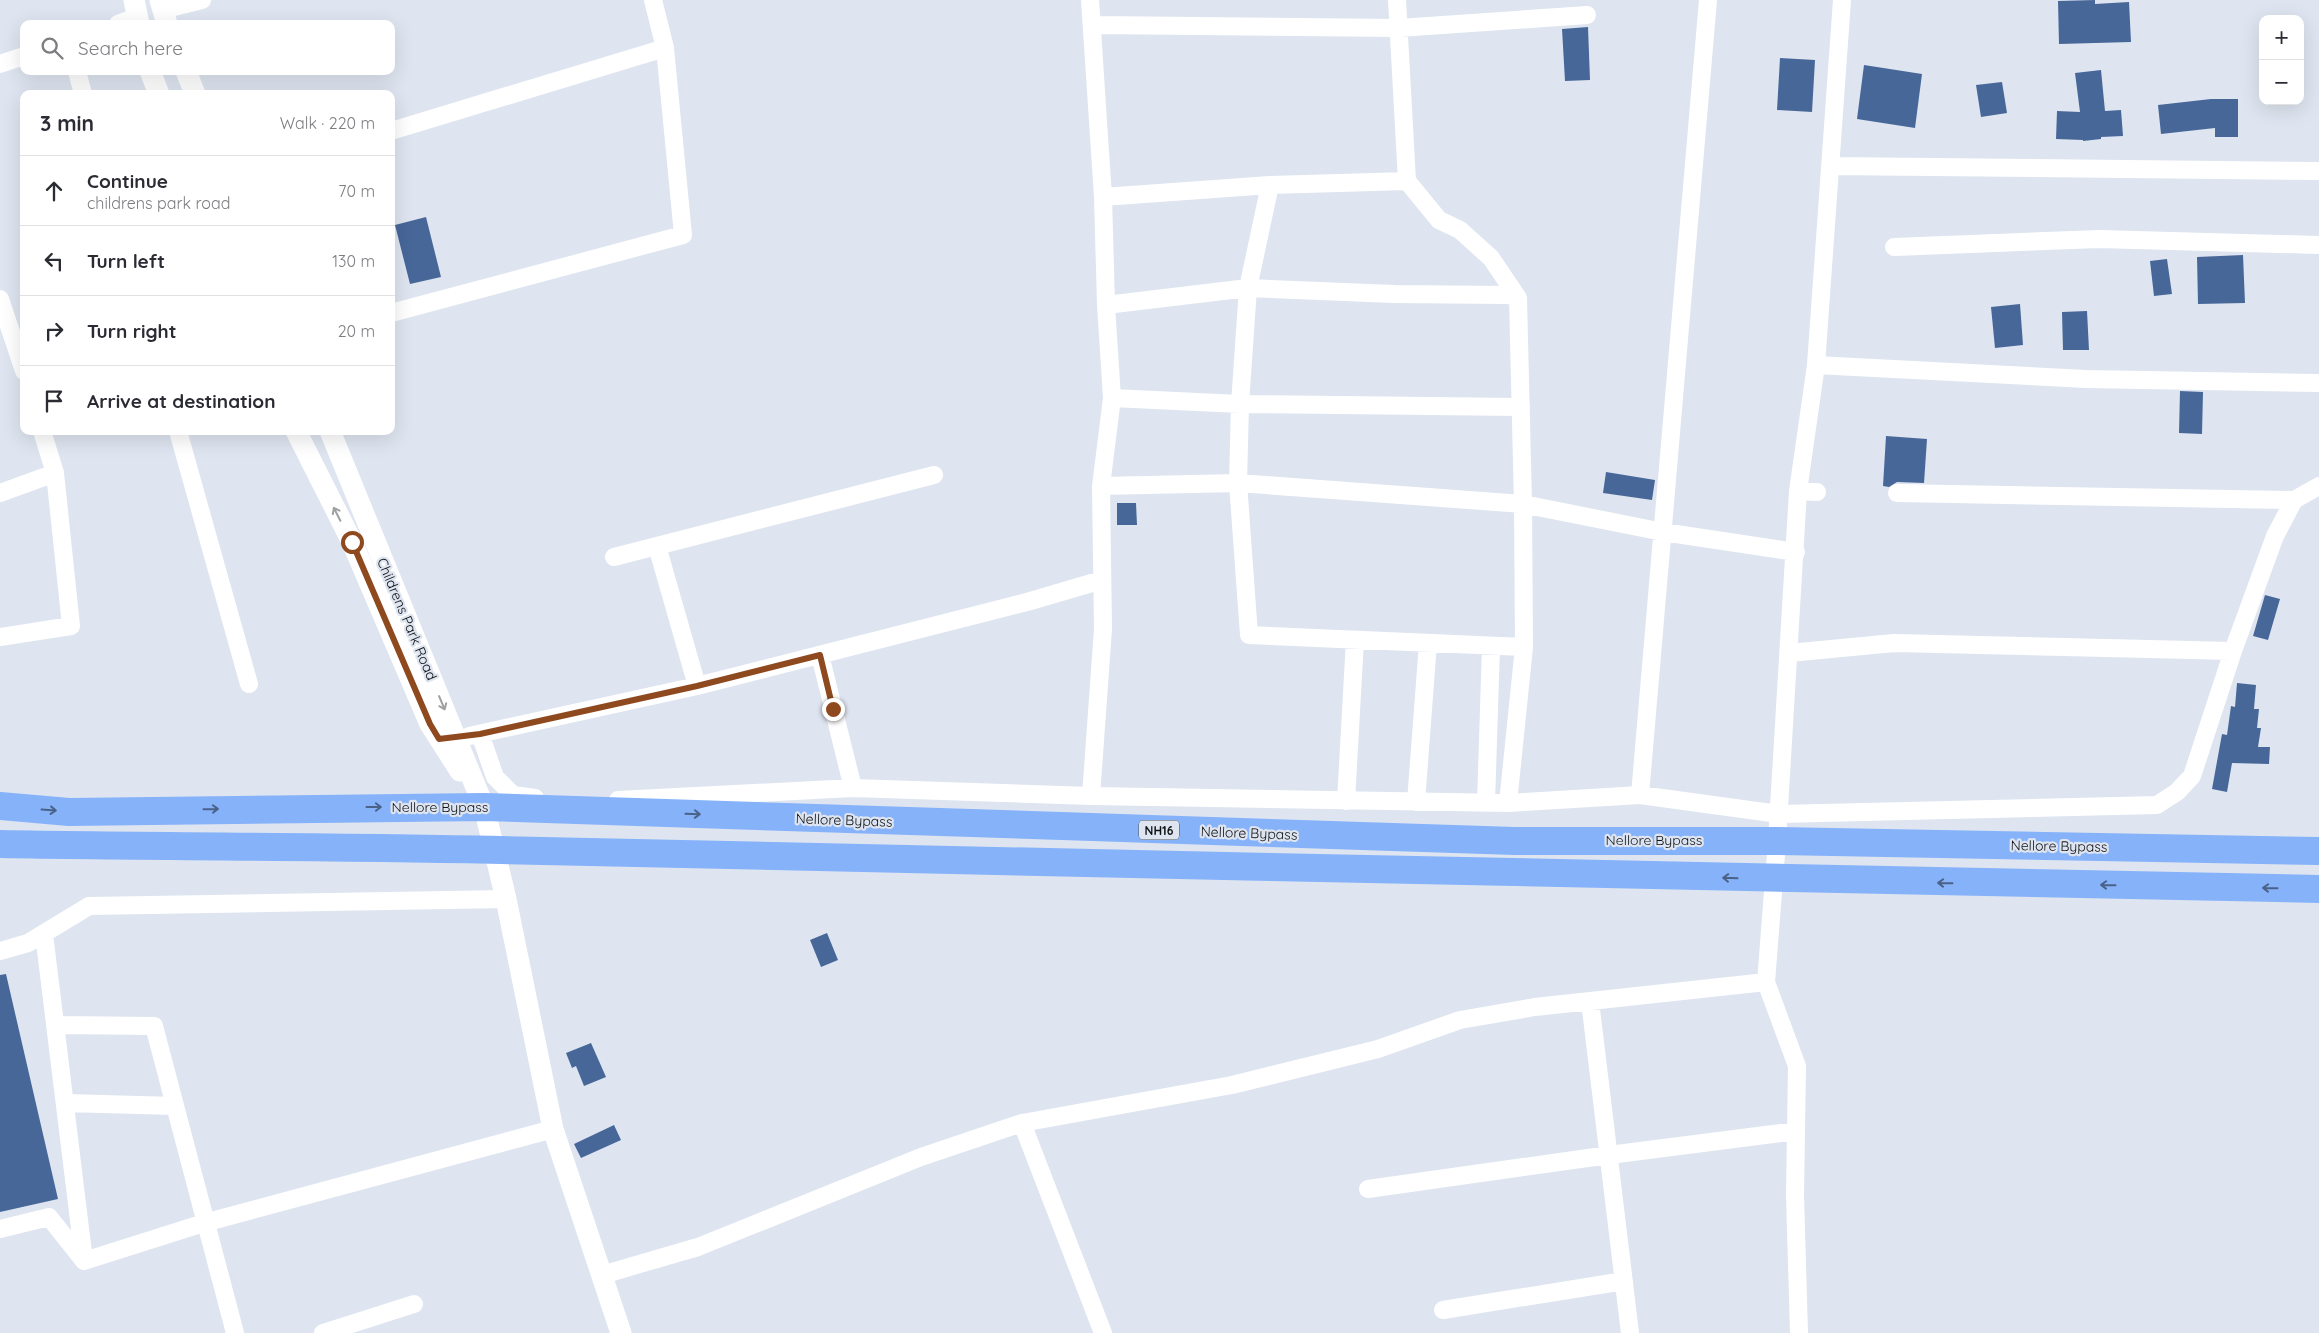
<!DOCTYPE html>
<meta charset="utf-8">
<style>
:root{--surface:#fff;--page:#f2f2f3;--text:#2b2b33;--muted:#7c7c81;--line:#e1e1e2}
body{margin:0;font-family:Quicksand,sans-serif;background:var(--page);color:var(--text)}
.controls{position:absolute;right:15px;top:15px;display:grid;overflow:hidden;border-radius:10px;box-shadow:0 5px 20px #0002}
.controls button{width:45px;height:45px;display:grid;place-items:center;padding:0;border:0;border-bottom:1px solid var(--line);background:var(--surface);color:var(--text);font:25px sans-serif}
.stop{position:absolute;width:15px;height:15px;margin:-11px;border:4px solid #8e491e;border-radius:50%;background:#fff}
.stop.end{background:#8e491e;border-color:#fff;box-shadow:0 1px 5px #0008}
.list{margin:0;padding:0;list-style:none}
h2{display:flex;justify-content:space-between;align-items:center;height:65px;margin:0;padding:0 20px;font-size:21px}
h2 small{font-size:16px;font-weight:400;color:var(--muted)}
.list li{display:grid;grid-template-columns:32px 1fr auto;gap:15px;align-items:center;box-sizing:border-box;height:70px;padding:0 20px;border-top:1px solid var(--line)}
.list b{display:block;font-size:19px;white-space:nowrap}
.list p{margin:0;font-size:16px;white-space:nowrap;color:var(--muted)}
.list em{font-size:16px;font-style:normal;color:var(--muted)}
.icon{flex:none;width:28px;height:28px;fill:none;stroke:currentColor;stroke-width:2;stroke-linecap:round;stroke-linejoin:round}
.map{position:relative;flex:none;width:2319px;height:1333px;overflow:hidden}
.search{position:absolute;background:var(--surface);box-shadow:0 5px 20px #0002;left:20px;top:20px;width:375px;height:55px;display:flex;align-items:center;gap:12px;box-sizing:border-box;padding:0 18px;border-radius:10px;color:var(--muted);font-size:19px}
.panel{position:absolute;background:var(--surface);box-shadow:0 5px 20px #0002;left:20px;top:90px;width:375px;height:345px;border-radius:10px}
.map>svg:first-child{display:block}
</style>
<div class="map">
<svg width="2319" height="1333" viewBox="0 0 2319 1333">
<rect width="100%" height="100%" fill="#dee5f0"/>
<path fill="#476799" d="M2095 0V4L2129 2 2131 42 2059 44 2058 1Z
M1588 27 1590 80 1565 81 1562 29Z
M1780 58 1815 60 1812 112 1777 110Z
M1864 65 1922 74 1915 128 1857 119Z
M2101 70 2105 111 2121 110 2123 136 2101 137V139L2083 141V140L2056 139 2057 111 2080 112 2075 73Z
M2002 82 2007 113 1981 117 1976 85Z
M2211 99H2238V137H2215V128L2161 134 2158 105Z
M426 217 441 277 410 284 395 225Z
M2243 255 2245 303 2198 304 2197 257Z
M2167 259 2172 294 2154 296 2150 261Z
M2020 304 2023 345 1995 348 1991 307Z
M2087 311 2089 350H2063L2062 312Z
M2180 391 2203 392 2202 434 2179 433Z
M1886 436 1927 439 1924 483 1897 482 1889 487 1883 486Z
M1606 472 1655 480 1652 500 1603 493Z
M1117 503H1136L1137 525H1117Z
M2265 595 2280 599 2268 640 2253 636Z
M2237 683 2256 685 2254 709H2259L2257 728H2261L2258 747H2270L2269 764 2232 763 2227 792 2212 789 2222 734 2227 735 2231 706 2235 707Z
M827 933 838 960 821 967 810 940Z
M6 974 58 1199 0 1212V975Z
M591 1043 606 1077 584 1086 576 1066 572 1068 566 1053Z
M614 1125 621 1140 581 1158 574 1144Z"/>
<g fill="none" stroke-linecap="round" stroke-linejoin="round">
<path stroke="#fff" stroke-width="18" d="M1090 0 1103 197 1106 305 1112 398 1101 486 1103 629 1091 796
M1397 0 1407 181 1439 220 1460 230 1491 258 1518 298 1523 504 1663 532 1796 552
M162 10 202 0
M118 24 137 17
M1093 25 1399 28 1587 15
M0 64 24 56
M77 71 83 94
M391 131 665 48 653 0
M1830 166 2319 171
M1270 185 1248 288 1240 404 1238 483 1249 635 1524 647
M1103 197 1270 185 1407 181
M1894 247 2099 239 2319 245
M0 299 24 371
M1106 305 1248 288 1394 294 1508 295 1518 298
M391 313 683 235 665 48
M1816 365 2086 379 2319 383
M1112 398 1240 404 1521 407
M178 431 249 684
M1101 486 1238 483 1523 504 1524 647 1508 803
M1798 491 1817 492
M0 493 55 473
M1897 493 2294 500
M657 546 697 686
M614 557 934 475
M0 637 71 626 55 473 42 431
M1789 653 1894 643 2233 651
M820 655 853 788
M480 734 495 777 513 795 535 798
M469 736 697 686 1027 602 1102 580
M1640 795 1708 0
M618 800 853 788 1091 796 1508 803 1640 795 1779 814 2157 805 2177 792 2192 776 2233 651 2275 536 2294 500 2319 486
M1346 801 1355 640
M1416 802 1428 643
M1486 803 1491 646
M44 934 84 1261
M0 951 28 943 89 906 506 899
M1590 1001 1630 1333
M55 1025 154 1026 235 1333
M65 1103 175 1106
M1022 1123 1103 1333
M1368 1189 1609 1155 1796 1131
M0 1229 49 1217 84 1261 204 1223 553 1129
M602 1275 698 1247 921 1157 1022 1123 1232 1085 1378 1049 1460 1020 1535 1007 1766 982
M1443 1310 1624 1281
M323 1333 414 1304
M1799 1333 1795 1195 1797 1066 1766 982 1777 841 1798 491 1816 365 1842 0"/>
<path stroke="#fff" stroke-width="21" d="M134 0 139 24
M160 0 167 24
M150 71 159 94
M186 71 195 94
M296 431 352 542 430 724 460 771
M330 431 484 807 506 899 553 1129 621 1333"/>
<path stroke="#86b2fa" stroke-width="28" d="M0 806 69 812 484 807 1515 841H1777L2319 851
M0 844C167 847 334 846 501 850 1107 862 1713 879 2319 889"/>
</g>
<defs><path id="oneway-shaft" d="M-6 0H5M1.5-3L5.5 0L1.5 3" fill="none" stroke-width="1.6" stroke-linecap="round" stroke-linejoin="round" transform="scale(1.25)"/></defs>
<g stroke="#9fa0a1">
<use href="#oneway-shaft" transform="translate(337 514) rotate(-117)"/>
<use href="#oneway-shaft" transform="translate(442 703) rotate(67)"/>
</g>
<g stroke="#4a6288">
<use href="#oneway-shaft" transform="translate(374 807)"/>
<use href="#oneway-shaft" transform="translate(211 809) rotate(-1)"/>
<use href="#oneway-shaft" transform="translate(49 810) rotate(4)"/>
<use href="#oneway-shaft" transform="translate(693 814) rotate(2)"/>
<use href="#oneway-shaft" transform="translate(1730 878) rotate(-178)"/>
<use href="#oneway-shaft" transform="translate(1945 883) rotate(-179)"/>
<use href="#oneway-shaft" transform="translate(2108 885) rotate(-179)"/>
<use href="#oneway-shaft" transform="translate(2270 888) rotate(-179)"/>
</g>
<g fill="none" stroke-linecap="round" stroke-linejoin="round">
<path stroke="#8e491e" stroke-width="6" d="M352 542 430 724 439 739 480 734 697 686 820 655 833 709"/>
</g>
<g text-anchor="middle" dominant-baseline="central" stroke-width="4.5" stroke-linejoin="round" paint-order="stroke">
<rect fill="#dee5f0" stroke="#4d5157" stroke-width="1" x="1139" y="820.5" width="40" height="19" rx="4"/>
<g font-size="12" font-weight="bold" fill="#0f1215">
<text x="1159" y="830">NH16</text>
</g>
<g font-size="14" fill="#0f1215" stroke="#dee5f0">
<text transform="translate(407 619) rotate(67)">Childrens Park Road</text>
<text x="440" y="807">Nellore Bypass</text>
<text transform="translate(844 820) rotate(2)">Nellore Bypass</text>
<text transform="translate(1249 833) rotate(2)">Nellore Bypass</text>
<text x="1654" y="840">Nellore Bypass</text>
<text transform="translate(2059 846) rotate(1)">Nellore Bypass</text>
</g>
</g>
</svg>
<div class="controls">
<button>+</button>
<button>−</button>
</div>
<div class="stop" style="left:352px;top:542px"></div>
<div class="stop end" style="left:833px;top:709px"></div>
<div class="search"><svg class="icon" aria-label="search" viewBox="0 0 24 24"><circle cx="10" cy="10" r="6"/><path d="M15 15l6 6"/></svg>Search here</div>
<section class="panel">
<h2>3 min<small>Walk · 220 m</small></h2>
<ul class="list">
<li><svg class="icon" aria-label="ahead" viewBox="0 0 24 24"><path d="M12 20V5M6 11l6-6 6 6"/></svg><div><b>Continue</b><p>childrens park road</p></div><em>70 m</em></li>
<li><svg class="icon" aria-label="left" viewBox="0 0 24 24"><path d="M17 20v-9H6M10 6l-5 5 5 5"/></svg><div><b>Turn left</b></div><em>130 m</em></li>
<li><svg class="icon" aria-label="right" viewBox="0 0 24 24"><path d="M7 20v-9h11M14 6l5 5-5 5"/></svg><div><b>Turn right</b></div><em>20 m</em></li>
<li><svg class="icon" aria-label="arrive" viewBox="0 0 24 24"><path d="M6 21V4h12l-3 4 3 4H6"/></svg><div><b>Arrive at destination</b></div></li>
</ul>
</section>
</div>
